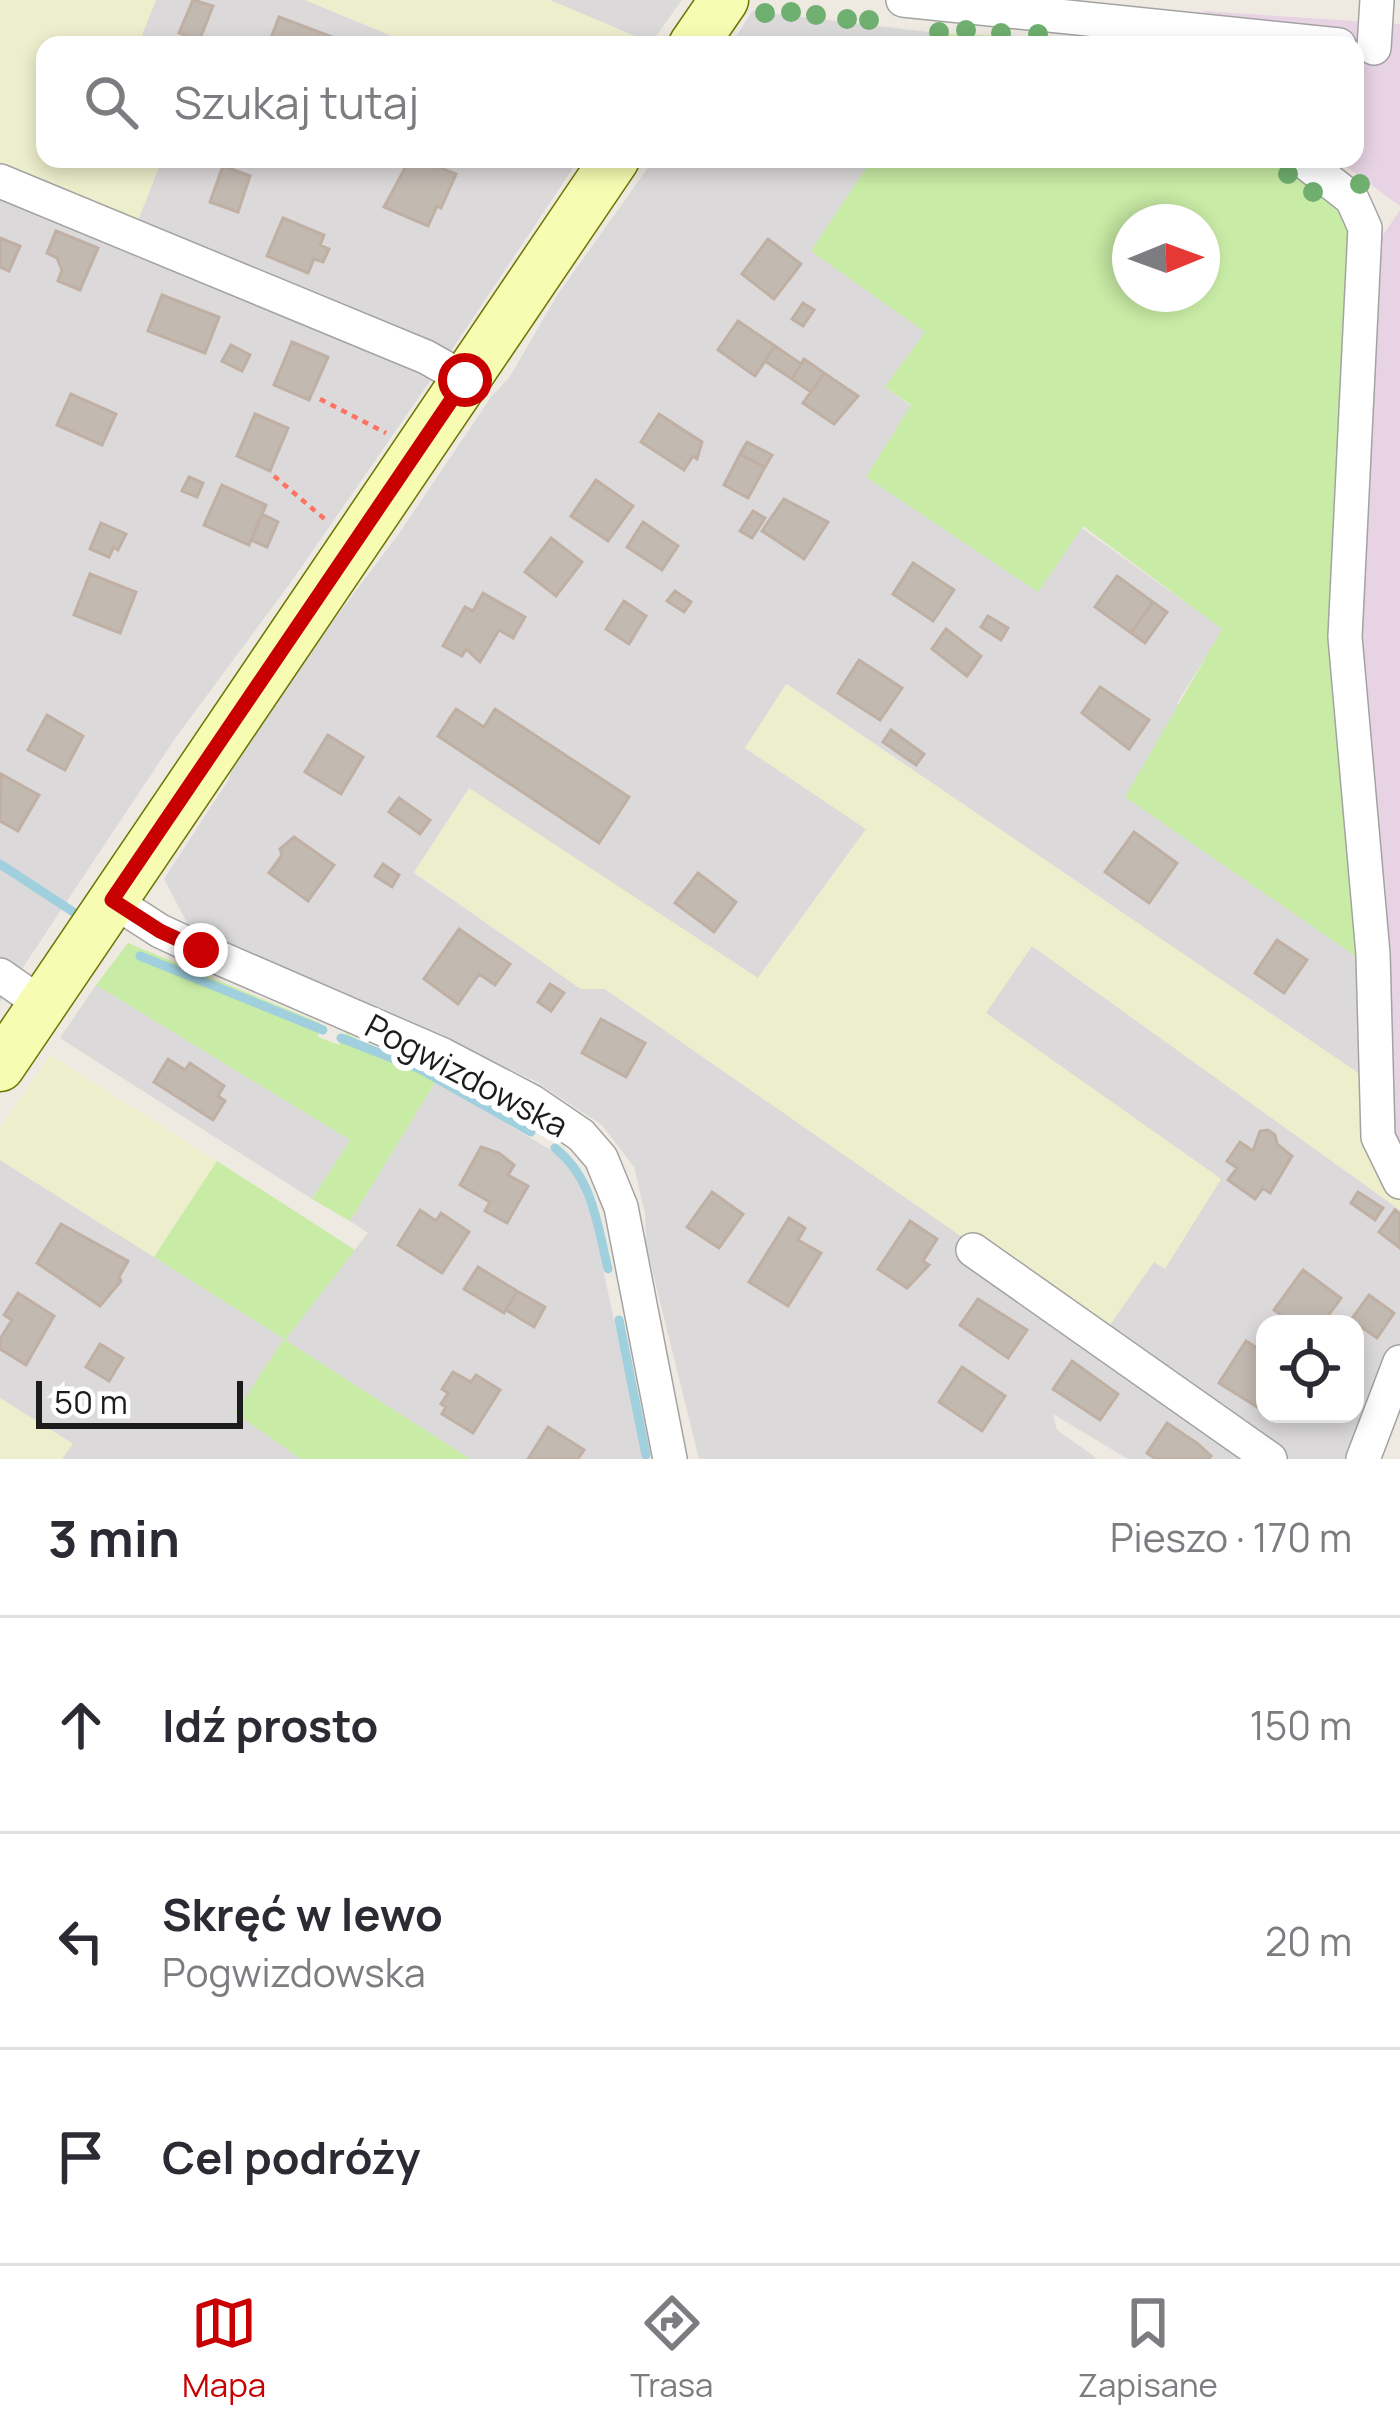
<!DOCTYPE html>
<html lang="pl">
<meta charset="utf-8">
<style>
:root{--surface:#fff;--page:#f2f2f3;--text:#2b2b33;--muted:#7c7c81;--line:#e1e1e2;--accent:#c90001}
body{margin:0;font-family:Manrope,sans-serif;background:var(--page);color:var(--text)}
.controls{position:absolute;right:36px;bottom:36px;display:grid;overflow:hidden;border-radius:24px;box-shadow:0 6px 18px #0003}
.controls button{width:108px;height:108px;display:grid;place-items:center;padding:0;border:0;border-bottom:3px solid var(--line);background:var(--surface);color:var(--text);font:60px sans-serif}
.compass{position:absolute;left:1112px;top:204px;width:108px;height:108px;border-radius:50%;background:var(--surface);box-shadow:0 6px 18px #0003;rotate:89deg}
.scale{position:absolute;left:36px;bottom:30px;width:207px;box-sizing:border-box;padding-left:12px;border:6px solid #1c1c1c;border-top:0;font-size:33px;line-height:42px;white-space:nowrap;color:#1c1c1c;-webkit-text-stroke:9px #fff;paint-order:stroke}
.stop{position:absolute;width:36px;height:36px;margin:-27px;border:9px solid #c90001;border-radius:50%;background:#fff}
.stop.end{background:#c90001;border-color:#fff;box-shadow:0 3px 12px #0008}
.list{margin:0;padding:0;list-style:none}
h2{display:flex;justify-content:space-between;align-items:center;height:156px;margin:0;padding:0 48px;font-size:51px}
h2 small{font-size:39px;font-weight:400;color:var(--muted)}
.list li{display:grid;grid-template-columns:78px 1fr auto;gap:36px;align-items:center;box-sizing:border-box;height:216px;padding:0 48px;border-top:3px solid var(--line)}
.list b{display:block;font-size:45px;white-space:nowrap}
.list p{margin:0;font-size:39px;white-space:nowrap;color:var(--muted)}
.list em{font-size:39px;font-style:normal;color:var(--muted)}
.icon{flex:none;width:66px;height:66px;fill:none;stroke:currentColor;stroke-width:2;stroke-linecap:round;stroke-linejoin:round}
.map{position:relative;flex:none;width:1400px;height:1459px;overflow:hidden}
.search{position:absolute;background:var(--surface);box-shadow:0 6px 18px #0003;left:36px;right:36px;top:36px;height:132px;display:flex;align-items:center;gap:30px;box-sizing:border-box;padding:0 42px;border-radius:24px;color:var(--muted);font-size:45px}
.sheet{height:804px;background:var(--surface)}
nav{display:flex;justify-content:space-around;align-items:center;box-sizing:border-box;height:168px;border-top:3px solid var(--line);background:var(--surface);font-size:33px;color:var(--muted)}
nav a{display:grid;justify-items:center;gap:6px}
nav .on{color:var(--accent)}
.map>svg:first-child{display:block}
</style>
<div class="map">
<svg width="1400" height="1459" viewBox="0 0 1400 1459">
<rect width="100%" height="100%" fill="#eeeae2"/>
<path fill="#dbd9d9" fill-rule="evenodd" d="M156 0H305L414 45H165L141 35Z
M550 0H682L651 43Z
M752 11 945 34 939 45H731Z
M162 159H579L447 357 135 228Z
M654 159H872L862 177 926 332 886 388 1223 629 1177 703 1367 964V1079L787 684 745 748 866 829 757 979 470 789 414 873 581 989H605L1103 1334 1154 1261 1164 1268 1221 1179 985 1013 1032 946 1400 1210V1343L1352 1459H1128L1053 1414 1057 1430 1098 1459H699L646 1245 645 1214 634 1167 602 1125 535 1081 377 1007 245 950 192 932 164 879 229 779 236 750 398 535 491 397 509 378 556 297ZM1265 1324H1355V1414H1265Z
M0 193 435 374 291 582 176 737 0 1002Z
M96 985 350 1140 312 1199 60 1038Z
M436 1081 567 1160 587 1195 644 1459H470L285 1340 236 1413 301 1459H62L72 1443 0 1398V1160L284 1339 368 1233 350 1221Z"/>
<path fill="#e8d3e4" d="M1204 11 1400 24V206L1336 159H1355V45H1201Z
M1400 210V1163L1393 1148 1356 624 1379 241Z"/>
<path fill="#eceecc" d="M0 0H156L142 35 165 45H45V159H162L135 228 0 173Z
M305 0H550L651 43 414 45Z
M786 684 1367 1079 1400 1193V1210L1032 946 986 1013 1221 1179 1165 1269 1154 1262 1103 1335 605 989H581L414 872 469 788 758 978 866 829 745 748Z
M50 1055 217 1161 154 1257 0 1160V1129Z
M0 1398 73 1444 62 1459H0Z"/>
<path fill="#c8eba5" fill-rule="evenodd" d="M945 34 1145 40 1148 45H939Z
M872 159H1280L1328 192 1352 226 1367 964 1125 797 1222 629 1083 526 1038 592 866 477 911 405 885 387 925 332 811 251ZM1130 222H1202V294H1130Z
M128 943 320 1023 318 1037 339 1045 346 1033 436 1081 350 1221 312 1199 350 1140 96 985Z
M217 1161 355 1250 285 1340 470 1459H301L235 1413 284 1339 154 1257Z"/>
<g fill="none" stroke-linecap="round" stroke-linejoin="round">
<path stroke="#a0d0de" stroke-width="9" d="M0 864 78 915
M140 956 323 1030
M341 1038 420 1069 531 1132
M555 1148C593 1178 597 1224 608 1269
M619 1320 646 1455"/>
</g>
<path fill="#c2b9b1" stroke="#c0b0a4" stroke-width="3" d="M193 0 213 6 199 41 179 33Z
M279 17 340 40 339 45H282L271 38Z
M410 159H419L456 174 441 208 437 206 428 226 384 207Z
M223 166 250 176 238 212 210 202Z
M283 218 324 235 320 245 329 249 323 262 314 259 308 273 267 256Z
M56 231 98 248 80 290 58 281 62 270 57 258 47 253Z
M0 238 20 246 9 271 0 267Z
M768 239 801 264 774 299 742 274Z
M162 295 219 317 205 353 148 331Z
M803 303 814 310 803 326 792 319Z
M738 321 775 346 755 376 718 350Z
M292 342 328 357 309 400 274 385Z
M231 345 250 355 242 371 222 361Z
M775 346 801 364 792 379 765 361Z
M804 359 824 373 811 392 792 379Z
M824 373 858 396 834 424 803 403Z
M71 394 116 414 102 445 57 425Z
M255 414 288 428 270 471 237 456Z
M659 414 702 442 697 459 693 456 684 470 641 442Z
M747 442 772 455 765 467 740 454Z
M740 454 765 467 748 498 724 485Z
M189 477 203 483 197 497 182 491Z
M596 480 633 506 608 541 571 516Z
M222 485 266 505 249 545 204 525Z
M784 499 828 522 804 559 762 531Z
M753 511 765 518 752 538 740 531Z
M262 514 278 522 267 547 251 540Z
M643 522 678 546 662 570 627 547Z
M101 523 126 534 118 550 114 547 109 557 90 549Z
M551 538 582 562 556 596 525 572Z
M913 563 954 590 933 621 893 594Z
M90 574 136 592 120 633 74 615Z
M1117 576 1153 602 1131 633 1095 607Z
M675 591 691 602 684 612 667 601Z
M483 593 525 617 513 638 499 630 480 662 466 649 462 656 443 646 465 607 473 611Z
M624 601 646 616 629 644 606 629Z
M1153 602 1167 612 1145 643 1131 633Z
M988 616 1008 628 1001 640 981 627Z
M946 629 981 656 967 676 932 649Z
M859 660 902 688 880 720 838 693Z
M1100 687 1149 720 1129 749 1082 713Z
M456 709 484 727 495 709 629 797 599 843 438 736Z
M47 715 83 736 65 770 28 750Z
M891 730 924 754 916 765 883 742Z
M328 735 363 757 341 794 305 772Z
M1 774 39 795 18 831 0 821Z
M399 798 430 820 420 834 389 812Z
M1134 832 1177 863 1149 903 1105 872Z
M294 837 334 865 308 901 269 873 282 855 280 849Z
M383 864 399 875 392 887 375 876Z
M698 873 736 902 714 932 675 903Z
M459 929 510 964 495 985 479 974 458 1004 424 979Z
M1277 940 1307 960 1284 993 1255 973Z
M550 984 564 993 551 1011 538 1002Z
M601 1019 645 1043 626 1077 582 1053Z
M168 1059 185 1070 190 1063 224 1086 218 1096 225 1101 213 1120 154 1082Z
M1268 1130 1275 1135 1277 1144 1292 1156 1270 1193 1263 1188 1255 1199 1228 1180 1237 1168 1227 1161 1240 1142 1253 1151 1260 1131Z
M481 1147 499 1153 514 1165 508 1175 528 1186 507 1223 485 1211 490 1202 460 1185Z
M712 1192 743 1214 719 1248 687 1227Z
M1358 1192 1383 1208 1375 1220 1351 1203Z
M420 1210 436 1221 441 1213 469 1232 442 1273 398 1245Z
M1395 1210 1400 1214V1248L1379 1232Z
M789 1218 805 1228 798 1240 821 1253 788 1306 749 1282Z
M910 1221 937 1239 923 1261 929 1265 907 1288 878 1269Z
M61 1224 128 1261 119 1277 121 1281 100 1306 37 1263Z
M478 1267 517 1291 504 1313 464 1289Z
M1303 1270 1341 1298 1322 1324H1294L1274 1310Z
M517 1291 545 1307 534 1327 506 1310Z
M18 1293 54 1316 26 1365 0 1349V1339L12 1320 4 1315Z
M1369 1295 1394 1313 1377 1338 1351 1320Z
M978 1299 1027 1330 1008 1358 960 1325Z
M1246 1341 1265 1353V1394L1257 1407 1219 1383Z
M100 1344 123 1358 109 1381 86 1367Z
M1072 1361 1118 1394 1100 1420 1053 1389Z
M962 1367 1005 1396 982 1431 939 1402Z
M453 1372 471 1382 476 1375 500 1390 473 1433 442 1414 446 1407 441 1404 448 1393 442 1389Z
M1167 1423 1198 1444 1211 1456 1208 1459H1156L1147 1453Z
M548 1427 584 1450 578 1459H528Z"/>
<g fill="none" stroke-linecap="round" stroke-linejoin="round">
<g stroke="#a3a3a3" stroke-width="36">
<path id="street" d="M903 0 1339 45
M1374 48 1377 0
M1301 159 1352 199 1365 228 1345 637 1373 954 1378 1137 1400 1182
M0 181 426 357 465 379
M112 900 160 931 201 950 443 1055 531 1101 581 1135 601 1158 621 1207 670 1459
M0 975 43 1005
M973 1250 1270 1459
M1363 1459 1400 1362"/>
</g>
<g stroke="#6a7601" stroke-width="51">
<path id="secondary" d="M693 45 724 0
M0 1067 615 159"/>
</g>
<path stroke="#ff7262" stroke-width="4.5" stroke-dasharray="6 6" stroke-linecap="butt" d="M320 399 386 433
M274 476 327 521"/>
<use href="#street" stroke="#fff" stroke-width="33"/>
<use href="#secondary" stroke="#f8fcb2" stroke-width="48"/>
</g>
<g fill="#6faf6f">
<circle cx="791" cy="12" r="10"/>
<circle cx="765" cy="13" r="10"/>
<circle cx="816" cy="15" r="10"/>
<circle cx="847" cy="19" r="10"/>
<circle cx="869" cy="20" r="10"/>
<circle cx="966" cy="30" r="10"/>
<circle cx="939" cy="32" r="10"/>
<circle cx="1001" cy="33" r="10"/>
<circle cx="1038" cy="34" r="10"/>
<circle cx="1288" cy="174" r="10"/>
<circle cx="1360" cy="184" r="10"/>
<circle cx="1313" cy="192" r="10"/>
</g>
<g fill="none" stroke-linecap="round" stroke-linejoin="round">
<path stroke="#c90001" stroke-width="15" d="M201 950 160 931 112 900 465 380"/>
</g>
<g text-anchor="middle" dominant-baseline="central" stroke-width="12" stroke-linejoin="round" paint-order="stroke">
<g font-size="33" fill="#1c1c1c" stroke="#fff">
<text transform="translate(467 1075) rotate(28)">Pogwizdowska</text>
</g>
</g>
</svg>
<div class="controls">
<button><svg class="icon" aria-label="locate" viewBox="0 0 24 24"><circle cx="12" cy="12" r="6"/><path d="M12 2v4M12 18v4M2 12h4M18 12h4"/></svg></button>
</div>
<svg class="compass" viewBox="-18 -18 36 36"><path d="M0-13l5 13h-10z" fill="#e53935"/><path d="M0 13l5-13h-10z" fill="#7c7c81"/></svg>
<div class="scale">50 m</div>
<div class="stop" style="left:465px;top:380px"></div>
<div class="stop end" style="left:201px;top:950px"></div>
<div class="search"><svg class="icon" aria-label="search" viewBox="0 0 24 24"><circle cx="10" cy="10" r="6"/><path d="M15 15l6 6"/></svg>Szukaj tutaj</div>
</div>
<section class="sheet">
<h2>3 min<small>Pieszo · 170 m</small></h2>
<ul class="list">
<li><svg class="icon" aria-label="ahead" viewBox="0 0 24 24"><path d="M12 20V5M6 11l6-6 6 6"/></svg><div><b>Idź prosto</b></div><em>150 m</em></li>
<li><svg class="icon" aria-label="left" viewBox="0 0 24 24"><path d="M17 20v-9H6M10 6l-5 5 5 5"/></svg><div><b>Skręć w lewo</b><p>Pogwizdowska</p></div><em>20 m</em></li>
<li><svg class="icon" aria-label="arrive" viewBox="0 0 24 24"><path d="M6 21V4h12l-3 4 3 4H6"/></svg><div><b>Cel podróży</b></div></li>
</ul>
</section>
<nav>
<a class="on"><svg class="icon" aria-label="map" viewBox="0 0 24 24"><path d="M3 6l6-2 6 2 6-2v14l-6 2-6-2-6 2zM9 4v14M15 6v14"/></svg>Mapa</a>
<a><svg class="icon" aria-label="directions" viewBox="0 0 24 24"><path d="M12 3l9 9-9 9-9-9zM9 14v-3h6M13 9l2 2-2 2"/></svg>Trasa</a>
<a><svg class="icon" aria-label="saved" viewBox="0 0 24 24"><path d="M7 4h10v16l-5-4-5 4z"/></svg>Zapisane</a>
</nav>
